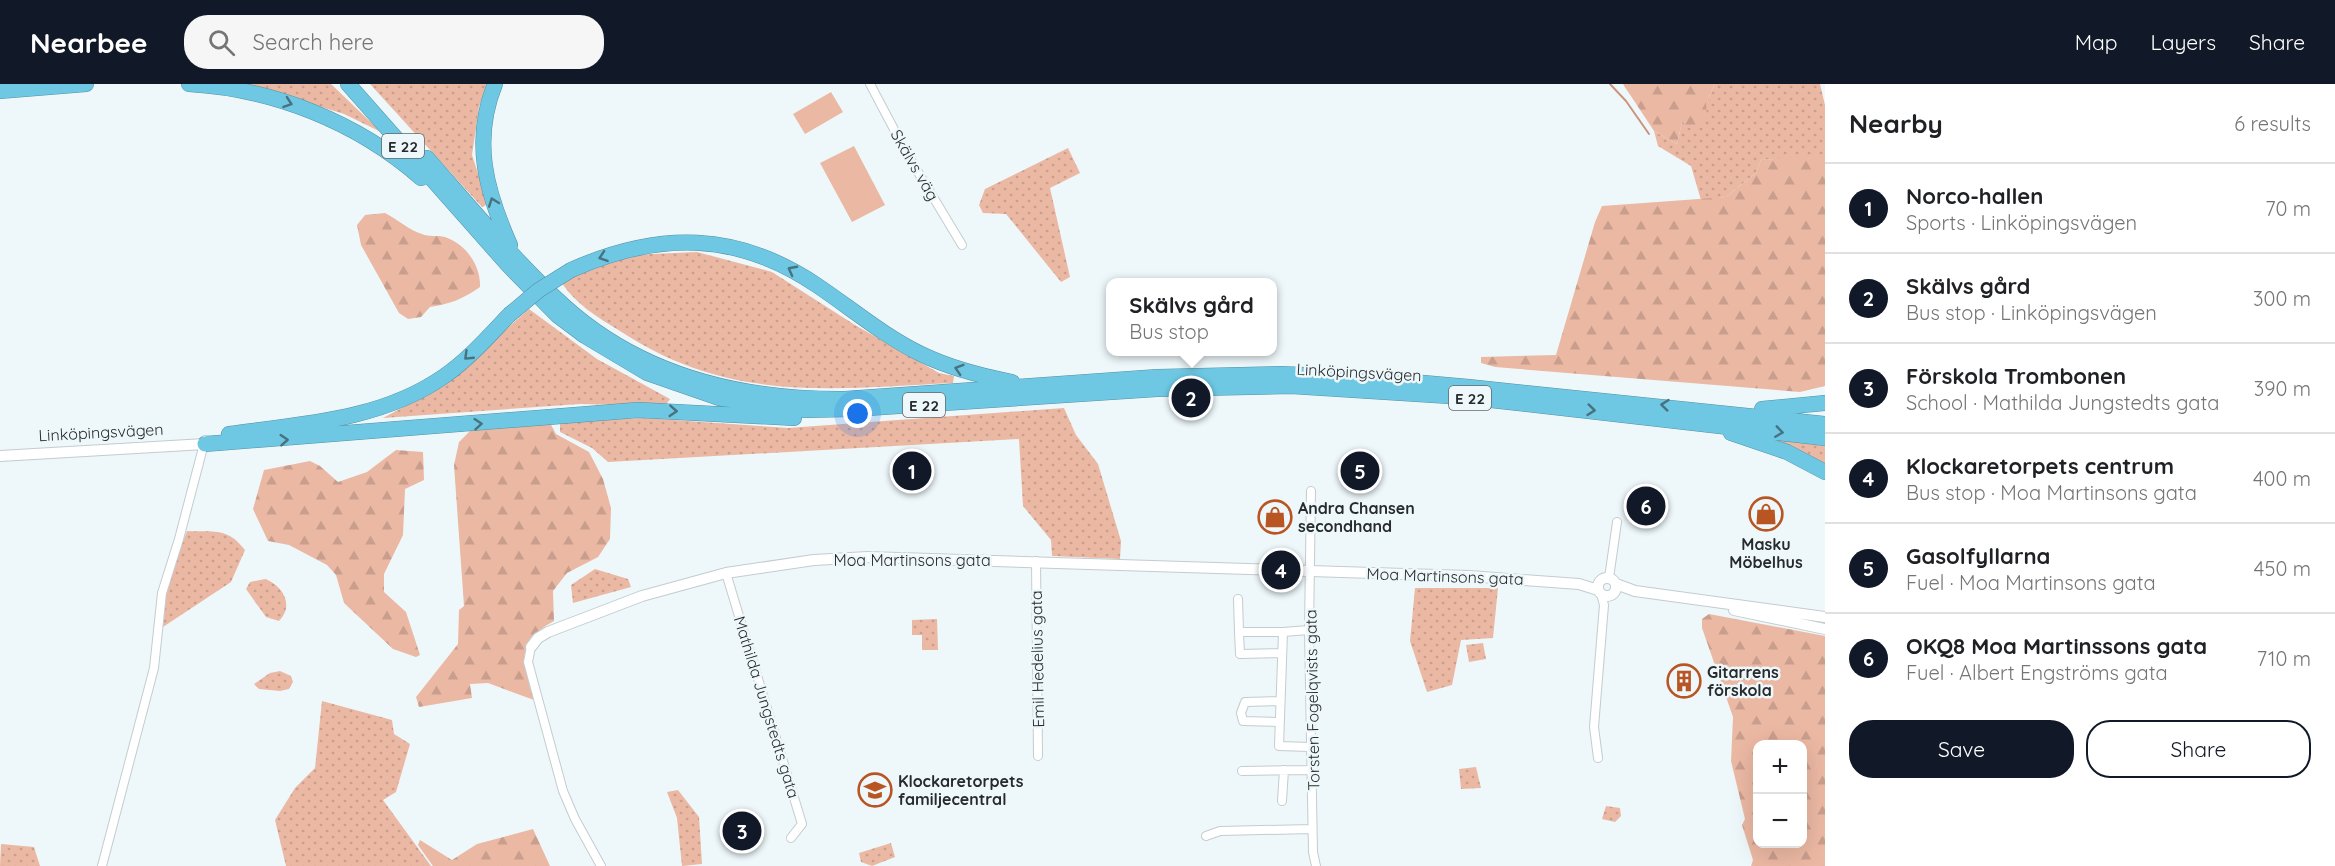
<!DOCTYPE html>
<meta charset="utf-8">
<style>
:root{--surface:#fff;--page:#f6f6f6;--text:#202124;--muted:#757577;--line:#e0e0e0;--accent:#111827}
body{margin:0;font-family:Quicksand,sans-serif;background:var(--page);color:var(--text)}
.controls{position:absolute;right:18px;bottom:18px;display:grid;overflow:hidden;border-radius:12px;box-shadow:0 6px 24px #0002}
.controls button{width:54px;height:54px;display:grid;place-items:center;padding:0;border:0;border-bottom:2px solid var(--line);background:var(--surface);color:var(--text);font:30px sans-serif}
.you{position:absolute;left:858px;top:330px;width:21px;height:21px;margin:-15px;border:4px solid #fff;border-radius:50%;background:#1a73e8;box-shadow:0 0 0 9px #1a73e833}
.badge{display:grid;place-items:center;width:39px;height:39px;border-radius:50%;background:var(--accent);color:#fff;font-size:20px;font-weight:700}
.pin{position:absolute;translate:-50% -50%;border:3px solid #fff;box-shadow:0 2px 6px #0006}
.popup{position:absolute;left:1106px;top:194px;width:171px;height:78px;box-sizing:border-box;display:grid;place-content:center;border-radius:12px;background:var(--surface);filter:drop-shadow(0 2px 4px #0005);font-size:20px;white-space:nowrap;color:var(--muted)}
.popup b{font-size:22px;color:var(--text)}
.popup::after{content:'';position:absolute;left:50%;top:100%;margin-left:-12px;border:12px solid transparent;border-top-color:var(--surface)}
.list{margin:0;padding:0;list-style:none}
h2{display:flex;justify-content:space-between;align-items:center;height:78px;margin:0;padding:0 24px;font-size:26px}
h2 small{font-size:20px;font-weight:400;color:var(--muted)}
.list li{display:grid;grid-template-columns:39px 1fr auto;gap:18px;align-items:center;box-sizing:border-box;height:90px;padding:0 24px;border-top:2px solid var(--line)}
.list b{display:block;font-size:22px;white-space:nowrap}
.list p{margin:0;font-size:20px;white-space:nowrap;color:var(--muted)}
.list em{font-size:20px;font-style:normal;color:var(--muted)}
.actions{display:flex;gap:12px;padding:18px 24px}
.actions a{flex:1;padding:14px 0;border:2px solid var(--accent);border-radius:24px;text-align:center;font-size:21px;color:var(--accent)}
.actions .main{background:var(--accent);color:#fff}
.icon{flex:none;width:33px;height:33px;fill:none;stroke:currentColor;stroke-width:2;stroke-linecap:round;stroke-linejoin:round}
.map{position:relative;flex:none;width:1825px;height:782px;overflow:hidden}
header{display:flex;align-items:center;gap:36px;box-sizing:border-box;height:84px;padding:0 30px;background:var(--accent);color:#fff}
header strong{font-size:28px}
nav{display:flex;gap:33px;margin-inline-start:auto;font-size:21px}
.search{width:420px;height:54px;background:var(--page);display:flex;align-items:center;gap:15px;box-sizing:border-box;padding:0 21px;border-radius:24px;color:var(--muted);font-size:22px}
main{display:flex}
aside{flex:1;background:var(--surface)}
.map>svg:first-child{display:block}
</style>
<header>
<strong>Nearbee</strong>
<div class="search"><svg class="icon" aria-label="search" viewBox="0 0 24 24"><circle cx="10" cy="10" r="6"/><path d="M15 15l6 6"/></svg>Search here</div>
<nav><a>Map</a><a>Layers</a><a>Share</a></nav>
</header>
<main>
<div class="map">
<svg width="1825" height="782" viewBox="0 0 1825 782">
<defs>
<pattern id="green-dots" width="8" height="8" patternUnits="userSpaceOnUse" patternTransform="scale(1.5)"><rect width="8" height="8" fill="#ebb8a3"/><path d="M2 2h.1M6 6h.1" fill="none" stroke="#ca9e8d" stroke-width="1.8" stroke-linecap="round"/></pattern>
<pattern id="forest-firs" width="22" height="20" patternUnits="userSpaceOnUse" patternTransform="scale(1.5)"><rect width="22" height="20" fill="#ebb8a3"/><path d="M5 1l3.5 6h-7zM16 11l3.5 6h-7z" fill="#ca9e8d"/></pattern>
</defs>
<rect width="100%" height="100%" fill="#eef8fb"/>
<path fill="url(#green-dots)" d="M247 0H331L381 48 344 30Z
M370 0H487L479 23 472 71 488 120 482 123Z
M1715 0H1820L1825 21V72L1761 76 1756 89 1726 113 1701 116 1691 82 1658 62 1654 47 1677 60 1682 38 1706 19Z
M1068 64 1080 89 1050 104 1070 193 1061 198 1006 130 983 129 979 121 985 105Z
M697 168 772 188 855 241 939 289 954 292 953 299C830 305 729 319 620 247 596 232 578 222 561 198L630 171Z
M529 225 597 275 670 315 665 322 580 320 383 334 440 303Z
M1064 324 1076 351 1098 380 1121 457 1120 475 1052 472 1051 456 1023 422 1019 355 608 378 592 364 560 348V338L644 334 788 344Z
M1773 354 1825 362V382L1772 356Z
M187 447C213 448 228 443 245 466L231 498 163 543 165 505Z
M595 485 628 495 631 503 573 519 571 501Z
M265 495C282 501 295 521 279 537L266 533 246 505 250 498Z
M1415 504H1498L1493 554 1461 556 1452 601 1427 608 1410 557Z
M937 535 938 566H922V551H912V536Z
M1483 559 1486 575 1469 578 1466 561Z
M280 587 291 592 293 598 289 605 280 607 259 605 254 600 270 589Z
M322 617 392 636 394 650 410 660 396 708 383 716 431 782H286L275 736 295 704 315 684Z
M1476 683 1481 704 1461 705 1459 685Z
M678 706 699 733 702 780 682 782 677 734 667 708Z
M1606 722 1620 724 1621 732 1615 738 1602 735Z
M891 759 895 773 872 782 861 778 859 769Z
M1 760 34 763 40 782H0Z"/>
<path fill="url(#forest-firs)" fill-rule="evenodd" d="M1623 0H1715L1706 19 1707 35 1689 44 1682 38 1677 60 1654 47Z
M1822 71 1825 72V302L1800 308 1495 283 1481 279V273L1556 271 1595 138 1602 122 1726 113 1756 89 1761 76Z
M385 129C397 135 409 146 422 150 429 153 437 151 445 153 466 160 481 182 480 203 463 215 450 220 430 223L421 233 408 235 399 229 361 161 357 141 365 131Z
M549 337 556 350 589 368 603 395 611 424 610 455 598 473 567 489 553 507 554 537C514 559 523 577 534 616L488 599 470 600 472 614 419 623 416 613 458 560 459 526 464 522 454 381 459 358 470 347Z
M396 366 423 368 424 396 405 405 403 451 384 490V508L406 528 420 571 416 573 393 565 344 519 336 491 327 481 289 461 268 457 253 425 264 386 310 377 320 382 338 398 367 388Z
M1709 530 1825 552V782H1751L1753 776 1742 741 1745 735 1731 677 1733 633 1702 544V535ZM1758 660H1802V760H1758Z
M533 745 550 782H433L418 761 420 756 452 776 477 760Z"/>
<path fill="#ebb8a3" d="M831 8 843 28 805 50 793 30Z
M854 62 885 121 852 138 820 79Z"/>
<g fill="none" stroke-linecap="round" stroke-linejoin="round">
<path stroke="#cd947c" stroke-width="2" d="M1610 0 1626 17 1649 50"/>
<g stroke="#c3cccf" stroke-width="10">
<path id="street" d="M870 0 906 68 962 161
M1311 407 1309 546 1313 768 1316 782
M1036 477 1038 672
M726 489 802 740 791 754
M1609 494 1617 438
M1238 515 1239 548
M1309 546 1283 548 1279 662 1310 663
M531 563 528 578 563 707 575 735 601 782
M1282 569 1240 570 1239 548H1283
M1279 638 1243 637 1241 629 1245 618 1280 617
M1598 674 1594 643 1604 521 1601 510
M1242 687 1311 686
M1282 717 1284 686
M1206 752 1220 747 1312 745
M102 782 154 584 162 509 179 455 205 356"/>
</g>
<g stroke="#c3cccf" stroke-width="12">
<path id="secondary" d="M0 372 205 360
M1598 503a9 9 0 1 1 18 0a9 9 0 1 1-18 0Z
M1616 500 1635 507 1825 533
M1734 526 1825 545
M531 563 538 554 548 548 642 512 726 489 814 476 868 473 1469 492 1579 500 1598 506"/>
</g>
<g stroke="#5691a3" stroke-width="16">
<path id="highway" d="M189 0C274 5 357 38 421 94
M348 0 508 181 557 231 585 252 647 289 719 314 806 326 853 325 1157 305 1291 302 1464 313 1825 354
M495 0C472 57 486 107 510 161
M0 7 86 0
M427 74C471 124 514 176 563 221 641 292 743 316 845 315L1157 293 1280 290 1357 293 1469 303 1825 340
M571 186C659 147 737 147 818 202 852 225 884 252 921 270 950 284 981 292 1012 298
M1762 325 1825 319
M1731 349 1787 368 1825 388
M229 350C302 340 381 336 443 293 468 276 489 252 509 231
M205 360 638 326 794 334"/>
</g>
<use href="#street" stroke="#fff" stroke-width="8"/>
<use href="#secondary" stroke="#fff" stroke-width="10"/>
<use href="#highway" stroke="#6ec8e3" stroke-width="15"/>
<g stroke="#5691a3" stroke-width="16" stroke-linecap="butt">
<path id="highway-bridge" d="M509 231 539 206 571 186"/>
</g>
<use href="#highway-bridge" stroke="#6ec8e3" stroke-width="15"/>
</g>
<defs><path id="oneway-chevron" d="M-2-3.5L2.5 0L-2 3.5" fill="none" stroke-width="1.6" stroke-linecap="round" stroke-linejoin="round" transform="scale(1.5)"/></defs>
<g stroke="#48727f">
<use href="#oneway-chevron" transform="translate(288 19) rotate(19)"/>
<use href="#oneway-chevron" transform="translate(493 118) rotate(-110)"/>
<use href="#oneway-chevron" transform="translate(603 173) rotate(161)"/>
<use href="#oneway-chevron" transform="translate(792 186) rotate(-152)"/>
<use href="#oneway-chevron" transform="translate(468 272) rotate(136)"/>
<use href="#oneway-chevron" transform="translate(959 285) rotate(-162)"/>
<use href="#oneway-chevron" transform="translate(1665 321) rotate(-174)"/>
<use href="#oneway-chevron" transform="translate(1591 326) rotate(6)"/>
<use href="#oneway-chevron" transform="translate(673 327) rotate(4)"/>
<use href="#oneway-chevron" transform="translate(478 340) rotate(-5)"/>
<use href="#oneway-chevron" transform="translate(1779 348) rotate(8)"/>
<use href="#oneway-chevron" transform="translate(284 356) rotate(-4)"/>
</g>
<defs>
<g id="shop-ring" transform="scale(1.725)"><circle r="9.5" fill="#eef8fb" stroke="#b95523" stroke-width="1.5"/><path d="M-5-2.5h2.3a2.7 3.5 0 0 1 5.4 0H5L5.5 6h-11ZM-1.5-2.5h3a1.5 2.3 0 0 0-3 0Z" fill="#b95523"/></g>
<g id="building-ring" transform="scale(1.725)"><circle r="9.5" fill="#eef8fb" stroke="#b95523" stroke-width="1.5"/><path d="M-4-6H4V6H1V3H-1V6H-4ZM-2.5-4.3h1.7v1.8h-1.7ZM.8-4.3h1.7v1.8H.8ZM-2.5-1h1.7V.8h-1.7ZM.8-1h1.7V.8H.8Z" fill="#b95523"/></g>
<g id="school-ring" transform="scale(1.725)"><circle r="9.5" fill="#eef8fb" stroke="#b95523" stroke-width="1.5"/><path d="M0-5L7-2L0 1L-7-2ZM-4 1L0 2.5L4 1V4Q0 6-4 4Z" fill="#b95523"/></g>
</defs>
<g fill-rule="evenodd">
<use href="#shop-ring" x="1766" y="430"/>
<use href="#shop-ring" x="1275" y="433"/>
<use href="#building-ring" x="1684" y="597"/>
<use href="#school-ring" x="875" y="706"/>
</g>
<g text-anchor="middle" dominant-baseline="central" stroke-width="5" stroke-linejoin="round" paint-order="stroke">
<g fill="#eef8fb" stroke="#63686b" stroke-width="1.5">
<rect x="382" y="50" width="42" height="24" rx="4.5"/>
<rect x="1449" y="302" width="42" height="24" rx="4.5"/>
<rect x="903" y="309" width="42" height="24" rx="4.5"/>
</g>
<g font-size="15" font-weight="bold" fill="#282b2d">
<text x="403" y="62">E 22</text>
<text x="1470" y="314">E 22</text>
<text x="924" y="321">E 22</text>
</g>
<g font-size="16" fill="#282b2d" stroke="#eef8fb">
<text transform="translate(915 81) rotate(60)">Skälvs väg</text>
<text transform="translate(1359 288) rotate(3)">Linköpingsvägen</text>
<text transform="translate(101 348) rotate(-3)">Linköpingsvägen</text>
<text x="912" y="476">Moa Martinsons gata</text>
<text transform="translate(1445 492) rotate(2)">Moa Martinsons gata</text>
<text transform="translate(1037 575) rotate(-91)">Emil Hedelius gata</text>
<text transform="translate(1312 616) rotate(-91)">Torsten Fogelqvists gata</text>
<text transform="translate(767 623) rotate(73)">Mathilda Jungstedts gata</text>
</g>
<g font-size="16" font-weight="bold" fill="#282b2d" stroke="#eef8fb" text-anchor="start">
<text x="1298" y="424">Andra Chansen<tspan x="1298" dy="18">secondhand</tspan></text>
<text x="1766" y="460" text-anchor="middle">Masku<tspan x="1766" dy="18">Möbelhus</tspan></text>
<text x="1707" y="588">Gitarrens<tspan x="1707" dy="18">förskola</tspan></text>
<text x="898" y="697">Klockaretorpets<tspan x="898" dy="18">familjecentral</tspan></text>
</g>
</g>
</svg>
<div class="controls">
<button>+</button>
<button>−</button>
</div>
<div class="you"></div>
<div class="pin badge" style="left:912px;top:387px">1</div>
<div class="pin badge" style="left:1191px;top:314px">2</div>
<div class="popup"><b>Skälvs gård</b>Bus stop</div>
<div class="pin badge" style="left:742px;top:747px">3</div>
<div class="pin badge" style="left:1281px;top:486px">4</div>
<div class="pin badge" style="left:1360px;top:387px">5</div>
<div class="pin badge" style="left:1646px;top:422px">6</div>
</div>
<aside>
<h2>Nearby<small>6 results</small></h2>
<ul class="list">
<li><span class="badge">1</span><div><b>Norco-hallen</b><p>Sports · Linköpingsvägen</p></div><em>70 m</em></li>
<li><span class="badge">2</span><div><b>Skälvs gård</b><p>Bus stop · Linköpingsvägen</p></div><em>300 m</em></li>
<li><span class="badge">3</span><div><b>Förskola Trombonen</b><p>School · Mathilda Jungstedts gata</p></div><em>390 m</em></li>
<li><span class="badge">4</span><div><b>Klockaretorpets centrum</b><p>Bus stop · Moa Martinsons gata</p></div><em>400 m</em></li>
<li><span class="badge">5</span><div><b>Gasolfyllarna</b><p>Fuel · Moa Martinsons gata</p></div><em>450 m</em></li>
<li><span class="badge">6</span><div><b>OKQ8 Moa Martinssons gata</b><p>Fuel · Albert Engströms gata</p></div><em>710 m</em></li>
</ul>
<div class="actions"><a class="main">Save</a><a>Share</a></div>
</aside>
</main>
